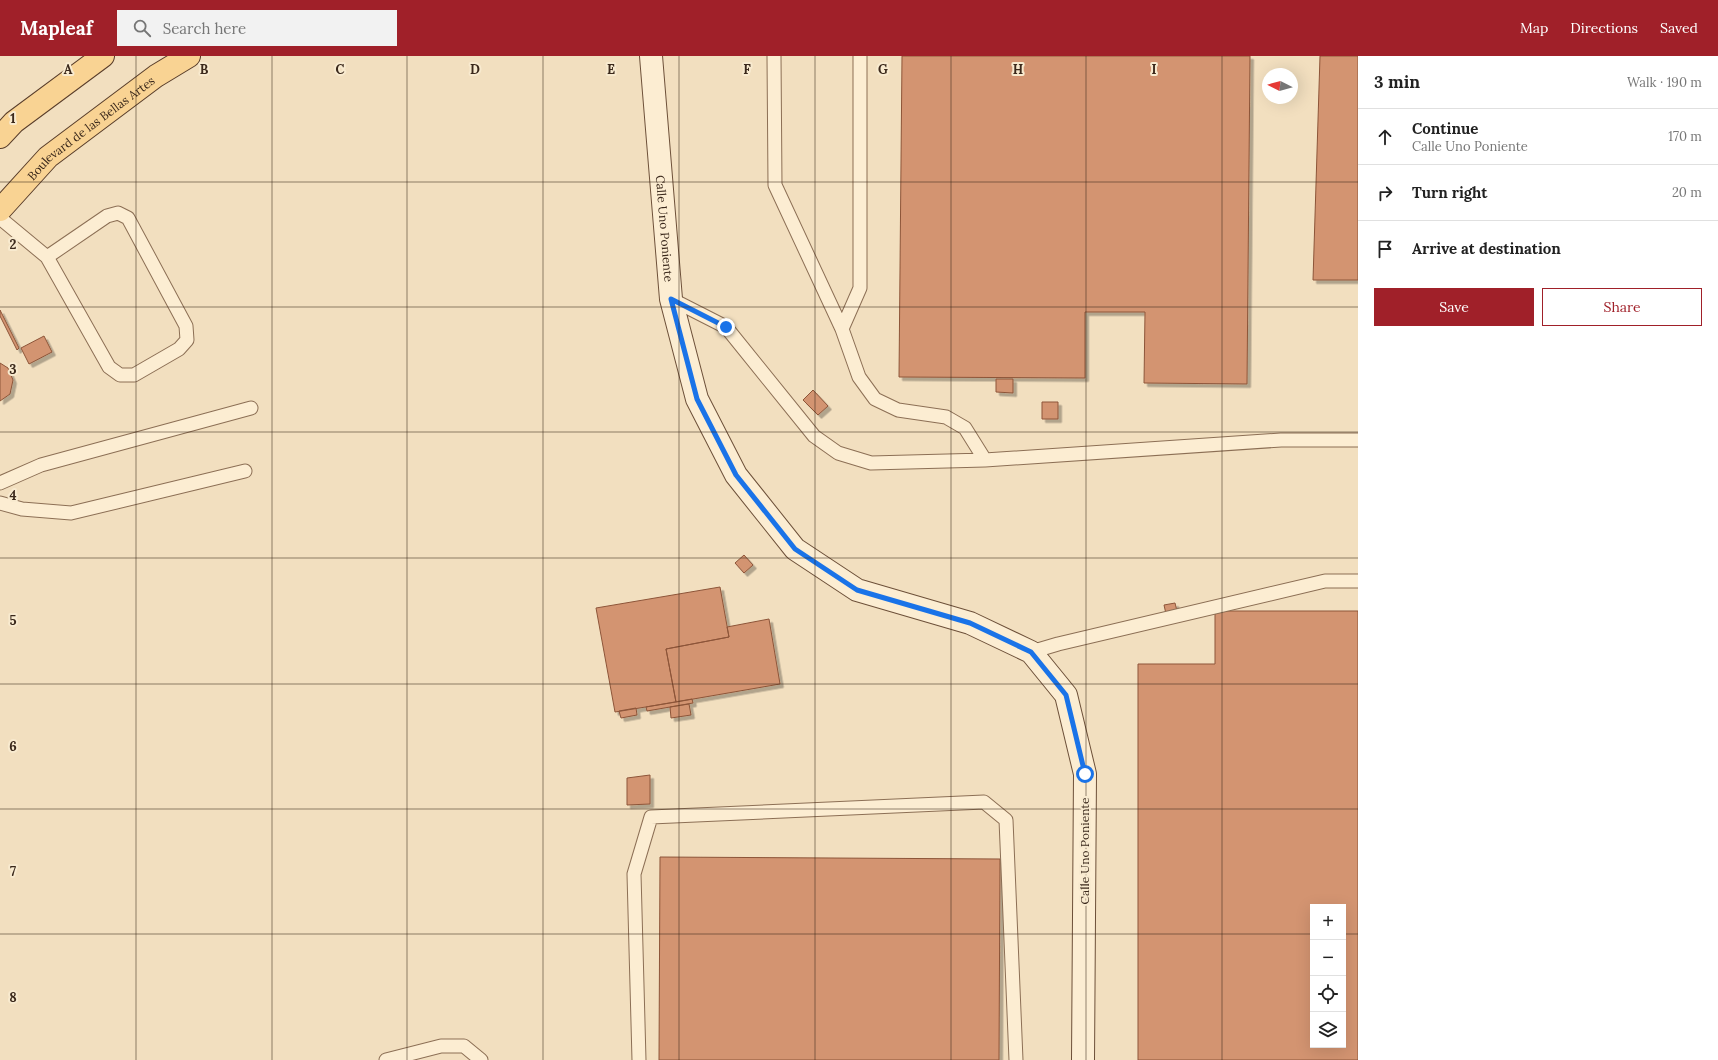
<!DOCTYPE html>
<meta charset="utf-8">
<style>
:root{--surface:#fff;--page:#f2f2f2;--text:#222;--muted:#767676;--line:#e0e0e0;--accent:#a02029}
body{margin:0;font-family:Lora,serif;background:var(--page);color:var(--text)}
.controls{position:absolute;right:12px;bottom:12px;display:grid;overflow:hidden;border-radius:0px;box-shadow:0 4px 16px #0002}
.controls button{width:36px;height:36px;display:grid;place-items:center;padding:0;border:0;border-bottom:1px solid var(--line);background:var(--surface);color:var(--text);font:20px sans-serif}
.compass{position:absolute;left:1262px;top:12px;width:36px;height:36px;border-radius:50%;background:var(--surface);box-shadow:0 4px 16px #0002;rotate:276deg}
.stop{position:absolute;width:12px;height:12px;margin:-9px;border:3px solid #1a73e8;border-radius:50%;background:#fff}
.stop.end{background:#1a73e8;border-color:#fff;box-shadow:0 1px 4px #0008}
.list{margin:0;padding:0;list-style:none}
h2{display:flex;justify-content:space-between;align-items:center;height:52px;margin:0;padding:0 16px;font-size:17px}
h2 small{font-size:13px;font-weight:400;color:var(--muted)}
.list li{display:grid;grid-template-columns:26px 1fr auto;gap:12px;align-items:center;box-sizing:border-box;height:56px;padding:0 16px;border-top:1px solid var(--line)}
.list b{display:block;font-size:15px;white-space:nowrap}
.list p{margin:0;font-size:13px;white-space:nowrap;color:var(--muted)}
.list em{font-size:13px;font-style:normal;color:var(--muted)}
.actions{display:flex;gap:8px;padding:12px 16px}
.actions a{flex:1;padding:9px 0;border:1px solid var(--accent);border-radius:0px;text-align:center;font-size:14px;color:var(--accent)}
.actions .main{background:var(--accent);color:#fff}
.icon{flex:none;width:22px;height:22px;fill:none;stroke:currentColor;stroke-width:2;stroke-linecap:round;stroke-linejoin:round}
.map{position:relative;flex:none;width:1358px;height:1004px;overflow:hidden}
header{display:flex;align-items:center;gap:24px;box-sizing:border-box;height:56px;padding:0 20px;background:var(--accent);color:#fff}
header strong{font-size:19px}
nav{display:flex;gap:22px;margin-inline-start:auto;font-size:14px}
.search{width:280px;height:36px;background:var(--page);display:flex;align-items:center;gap:10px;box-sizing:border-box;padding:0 14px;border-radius:0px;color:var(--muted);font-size:15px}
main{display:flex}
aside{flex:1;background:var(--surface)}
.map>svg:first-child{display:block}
</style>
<header>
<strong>Mapleaf</strong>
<div class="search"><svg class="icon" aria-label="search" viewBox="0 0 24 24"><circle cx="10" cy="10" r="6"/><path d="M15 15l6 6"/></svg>Search here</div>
<nav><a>Map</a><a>Directions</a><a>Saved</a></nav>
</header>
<main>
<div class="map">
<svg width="1358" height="1004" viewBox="0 0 1358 1004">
<defs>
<filter id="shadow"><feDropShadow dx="3.5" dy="3.5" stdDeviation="0" flood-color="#0004"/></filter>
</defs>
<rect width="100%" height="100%" fill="#f2dfbf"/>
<path fill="#d39471" stroke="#8d5539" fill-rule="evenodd" filter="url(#shadow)" d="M902 0H1250L1247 328 1144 327 1145 256H1085V322L899 321Z
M1320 0H1358V224H1313Z
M0 254 19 292 17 294 0 260Z
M44 280 52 296 29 308 21 292Z
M0 307 8 312 13 324 10 338 0 345Z
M996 323H1013V337L996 336Z
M813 334 828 350 818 359 803 344Z
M1042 346H1058V363H1042Z
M744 499 753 509 744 517 735 507Z
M720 531 729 581 666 593 676 646 615 656 596 552Z
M1175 547 1177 555 1166 558 1164 549Z
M1215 555H1358V1004H1138V608H1215ZM1313 851H1343V989H1313Z
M769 563 780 628 676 646 666 593 729 581 727 571Z
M692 643 693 647 647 655 646 651Z
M689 648 691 659 671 662 670 651Z
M636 652 637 659 621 662 619 655Z
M650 719V748L627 749V722Z
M660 801 1000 803 999 1004H659Z"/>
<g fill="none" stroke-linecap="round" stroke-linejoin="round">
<g stroke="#8c6f55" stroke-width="15">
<path id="service" d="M774 0 775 129 842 273 859 321 875 343 898 354 946 361 965 372 985 404
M0 162 47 201 109 311 120 319H134L179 293 187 284 186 270 128 162 118 157 107 160 47 201
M671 243 726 271 814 380 838 397 871 407 985 404 1281 384H1358
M842 273 860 232V0
M0 427 41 409 251 352
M0 447 22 453 71 457 245 415
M1031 596 1058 588 1325 525H1358
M386 1004 441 990H464L481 1004
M639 1004 634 818 651 761 984 746 1006 764 1016 1004"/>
</g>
<g stroke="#6d5039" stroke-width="24">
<g id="secondary">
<path id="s1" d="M651 0 671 243 697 343 736 419 795 493 857 534 970 567 1031 596 1066 639 1085 718 1083 1004"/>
</g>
</g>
<g stroke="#593d2a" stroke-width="24">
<g id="primary">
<path d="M0 81 14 66 103 0"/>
<path id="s2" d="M0 154 48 101 156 20 189 0"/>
</g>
</g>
<use href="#service" stroke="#fcedd2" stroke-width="13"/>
<use href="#secondary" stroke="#fcedd2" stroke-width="22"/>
<use href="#primary" stroke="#f9d393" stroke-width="22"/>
</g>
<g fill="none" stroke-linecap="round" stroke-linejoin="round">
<path stroke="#1a73e8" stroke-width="5" d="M726 271 671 243 697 343 736 419 795 493 857 534 970 567 1031 596 1066 639 1085 718"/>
</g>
<path fill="none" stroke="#3a281b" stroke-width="1" stroke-opacity="0.55" d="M136 0V1004M272 0V1004M407 0V1004M543 0V1004M679 0V1004M815 0V1004M951 0V1004M1086 0V1004M1222 0V1004M0 126H1358M0 251H1358M0 376H1358M0 502H1358M0 628H1358M0 753H1358M0 878H1313M1343 878H1358"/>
<g text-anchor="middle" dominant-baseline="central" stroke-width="4" stroke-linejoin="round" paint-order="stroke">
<g font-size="12" fill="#3a281b" stroke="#f8eacf">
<text stroke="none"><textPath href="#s2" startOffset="123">Boulevard de las Bellas Artes</textPath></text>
<text stroke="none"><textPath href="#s1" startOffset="173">Calle Uno Poniente</textPath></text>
<text transform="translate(1084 795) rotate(-90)">Calle Uno Poniente</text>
</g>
</g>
<g font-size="13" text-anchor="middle" font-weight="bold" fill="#3a281b" stroke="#f8eacf" stroke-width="4" stroke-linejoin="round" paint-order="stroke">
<text x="68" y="18">A</text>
<text x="204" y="18">B</text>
<text x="340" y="18">C</text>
<text x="475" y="18">D</text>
<text x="611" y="18">E</text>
<text x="747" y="18">F</text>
<text x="883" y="18">G</text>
<text x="1018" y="18">H</text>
<text x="1154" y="18">I</text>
<text x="13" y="67">1</text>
<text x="13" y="193">2</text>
<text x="13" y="318">3</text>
<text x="13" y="444">4</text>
<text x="13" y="569">5</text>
<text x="13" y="695">6</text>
<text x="13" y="820">7</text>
<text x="13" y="946">8</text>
</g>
</svg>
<div class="controls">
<button>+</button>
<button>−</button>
<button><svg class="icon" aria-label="locate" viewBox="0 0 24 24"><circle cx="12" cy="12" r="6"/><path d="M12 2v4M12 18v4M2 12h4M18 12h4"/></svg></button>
<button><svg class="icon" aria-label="layers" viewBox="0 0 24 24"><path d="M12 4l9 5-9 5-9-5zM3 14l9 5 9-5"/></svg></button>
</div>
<svg class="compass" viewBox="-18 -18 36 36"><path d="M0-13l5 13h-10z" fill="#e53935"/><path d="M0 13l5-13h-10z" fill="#767676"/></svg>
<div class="stop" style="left:1085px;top:718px"></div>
<div class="stop end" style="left:726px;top:271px"></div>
</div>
<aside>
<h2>3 min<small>Walk · 190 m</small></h2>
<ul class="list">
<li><svg class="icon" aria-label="ahead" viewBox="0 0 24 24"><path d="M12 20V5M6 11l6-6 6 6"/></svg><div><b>Continue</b><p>Calle Uno Poniente</p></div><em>170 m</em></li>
<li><svg class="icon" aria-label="right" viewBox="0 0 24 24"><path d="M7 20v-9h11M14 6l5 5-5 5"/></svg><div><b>Turn right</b></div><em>20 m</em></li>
<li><svg class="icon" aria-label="arrive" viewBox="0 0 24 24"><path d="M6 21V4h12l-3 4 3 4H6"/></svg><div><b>Arrive at destination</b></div></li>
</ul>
<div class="actions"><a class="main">Save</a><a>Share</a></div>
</aside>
</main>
